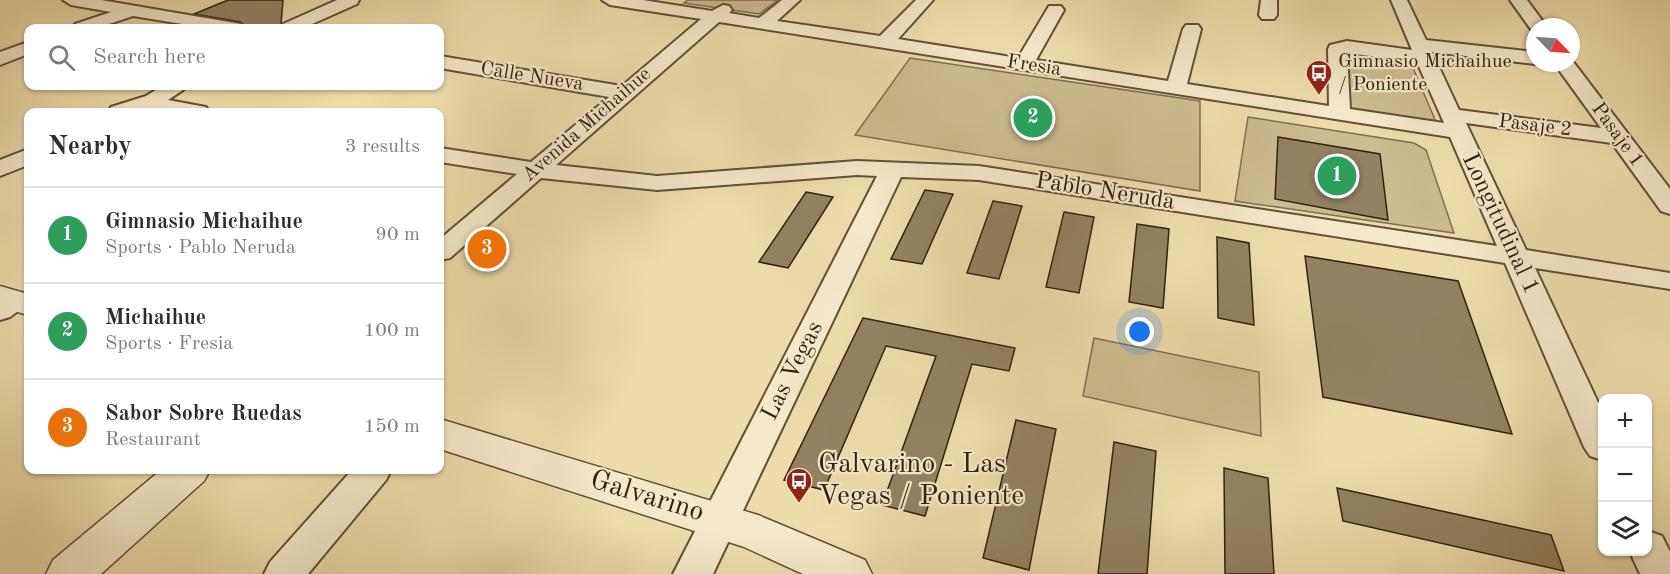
<!DOCTYPE html>
<meta charset="utf-8">
<style>
:root{--surface:#fff;--page:#f2f2f3;--text:#2b2b33;--muted:#7c7c81;--line:#e1e1e2;--accent:#8f2418}
body{margin:0;font-family:"Old Standard TT",serif;background:var(--page);color:var(--text)}
.controls{position:absolute;right:18px;bottom:18px;display:grid;overflow:hidden;border-radius:12px;box-shadow:0 2px 4px #0004}
.controls button{width:54px;height:54px;display:grid;place-items:center;padding:0;border:0;border-bottom:2px solid var(--line);background:var(--surface);color:var(--text);font:30px sans-serif}
.compass{position:absolute;left:1526px;top:18px;width:54px;height:54px;border-radius:50%;background:var(--surface);box-shadow:0 2px 4px #0004;rotate:115deg}
.you{position:absolute;left:1140px;top:332px;width:21px;height:21px;margin:-15px;border:4px solid #fff;border-radius:50%;background:#1a73e8;box-shadow:0 0 0 9px #1a73e833}
.badge{display:grid;place-items:center;width:39px;height:39px;border-radius:50%;background:var(--accent);color:#fff;font-size:20px;font-weight:700}
.pin{position:absolute;translate:-50% -50%;border:3px solid #fff;box-shadow:0 2px 6px #0006}
.list{margin:0;padding:0;list-style:none}
h2{display:flex;justify-content:space-between;align-items:center;height:78px;margin:0;padding:0 24px;font-size:26px}
h2 small{font-size:20px;font-weight:400;color:var(--muted)}
.list li{display:grid;grid-template-columns:39px 1fr auto;gap:18px;align-items:center;box-sizing:border-box;height:96px;padding:0 24px;border-top:2px solid var(--line)}
.list b{display:block;font-size:22px;white-space:nowrap}
.list p{margin:0;font-size:20px;white-space:nowrap;color:var(--muted)}
.list em{font-size:20px;font-style:normal;color:var(--muted)}
.icon{flex:none;width:33px;height:33px;fill:none;stroke:currentColor;stroke-width:2;stroke-linecap:round;stroke-linejoin:round}
.map{position:relative;flex:none;width:1670px;height:574px;overflow:hidden}
.search{position:absolute;background:var(--surface);box-shadow:0 2px 4px #0004;left:24px;top:24px;width:420px;height:66px;display:flex;align-items:center;gap:15px;box-sizing:border-box;padding:0 21px;border-radius:12px;color:var(--muted);font-size:22px}
.panel{position:absolute;background:var(--surface);box-shadow:0 2px 4px #0004;left:24px;top:108px;width:420px;height:366px;border-radius:12px}
.map>svg:first-child{display:block}
</style>
<div class="map">
<svg width="1670" height="574" viewBox="0 0 1670 574">
<rect width="100%" height="100%" fill="#eddcaa"/>
<filter id="stains"><feTurbulence type="fractalNoise" baseFrequency=".00333" numOctaves="4"/><feColorMatrix values="0 0 0 0 .2 0 0 0 0 .09 0 0 0 0 .02 0 0 0 .5 -.17"/></filter>
<radialGradient id="worn" r=".72"><stop offset=".6" stop-color="#630" stop-opacity="0"/><stop offset="1" stop-color="#630" stop-opacity=".3"/></radialGradient>
<path fill="#cdbc90" stroke="#7f6e51" stroke-width="1.5" d="M688 0H778L759 14 684 3Z
M1346 52 1410 61 1436 122 1348 108Z
M910 58 1200 101V191L855 135Z
M1248 117 1414 143 1426 150 1454 233 1235 201Z
M1094 338 1259 372 1261 436 1083 396Z"/>
<path fill="#938261" stroke="#312112" stroke-width="1.5" d="M228 0H283L281 24 278 28H246L241 22 194 14Z
M1278 137 1380 154 1388 220 1275 199Z
M925 190 953 194 922 264 891 259Z
M806 192 833 197 788 268 759 262Z
M993 201 1022 206 999 279 967 273Z
M1064 212 1094 217 1079 293 1046 287Z
M1137 224 1169 229 1163 308 1129 302Z
M1217 237 1249 243 1254 325 1218 318Z
M1305 256 1458 281 1512 434 1323 397Z
M863 318 1015 348 1009 371 972 364 925 516 882 505 936 356 886 346 824 490 784 480Z
M1016 420 1056 429 1029 570 983 558Z
M1114 442 1156 451 1147 574H1098Z
M1224 468 1268 478 1274 574H1225Z
M1337 488 1551 535 1564 571 1343 521Z"/>
<g fill="none" stroke-linecap="round" stroke-linejoin="round">
<g stroke="#605038" stroke-width="4">
<path id="minor" d="M63 0H101L235 23 241 24 244 28H207L133 16 97 28H72L75 24 111 12 71 5Z
M337 0H359L357 4 303 28H280L283 24Z
M602 0H643L712 11 723 5 729 6 732 10 729 13 759 18 782 0H800L777 21 880 36 916 0H933L898 39 1018 58 1049 6H1061L1064 10 1036 60 1168 81 1183 29 1186 25H1198L1201 29 1187 84 1329 106 1328 49 1330 45 1347 41 1412 50 1391 0H1407L1426 40 1535 52V63H1538L1535 64 1432 52 1459 110 1601 128 1554 63H1571V59L1670 189V214L1661 211 1612 143 1466 123 1526 250 1670 273V289L1535 268 1602 411V460L1590 456 1584 447 1505 263 979 180 901 177 713 574H673L877 176 857 175 657 190 541 178 450 258 440 260V239L517 174 440 162V148L531 162 609 97 440 68V56L622 86 701 19 610 5ZM719 22 1450 137 1497 246 979 166 857 161 657 176 556 165ZM1347 53 1417 62 1444 123 1350 109Z
M1261 0H1277V15L1274 19H1262L1259 15Z
M1510 0H1527L1547 27H1535V32L1532 31Z
M28 42V54L0 65V52Z
M162 86H186L183 90 168 100 206 107 209 112H167L149 109 138 112H108L111 107 146 96Z
M28 149V165L0 176V160Z
M16 292 26 295 28 304 10 317 0 320V298Z
M352 470H391L386 480 308 574H264L270 562Z
M1648 531 1662 536 1670 552V574H1640L1630 552H1648Z"/>
</g>
<g stroke="#605038" stroke-width="3">
<path id="tertiary" d="M0 286 28 294V315L0 307Z
M440 419 758 515 865 560 872 574H803L744 547 440 449Z
M161 470H210L204 481 101 574H46L53 560Z"/>
</g>
<use href="#minor" fill="#f3e8c8" fill-rule="evenodd"/>
<use href="#tertiary" fill="#f3e8c8" fill-rule="evenodd"/>
</g>
<defs>
<g id="bus-pin" transform="scale(1.35)"><path d="M0 17L-7.5 6A9.5 9.5 0 1 1 7.5 6Z" fill="#8f2418" stroke="#f3e8c8"/><path d="M-5-6H5V4H4V6H2V4H-2V6H-4V4H-5ZM-3.5-4V0h7V-4ZM-3.5 1.2v1.5H-2V1.2ZM2 1.2v1.5H3.5V1.2Z" fill="#fff"/></g>
</defs>
<g fill-rule="evenodd">
<use href="#bus-pin" x="1319" y="73"/>
<use href="#bus-pin" x="799" y="481"/>
</g>
<g text-anchor="middle" dominant-baseline="central" stroke-width="4.5" stroke-linejoin="round" paint-order="stroke">
<g font-size="20" fill="#312112" stroke="#f3e8c8" text-anchor="start">
<text x="1338" y="62">Gimnasio Michaihue<tspan x="1338" dy="23">/ Poniente</tspan></text>
</g>
<g font-size="20" fill="#312112" stroke="#f3e8c8">
<text transform="translate(1034 66) rotate(9)">Fresia</text>
<text transform="translate(532 77) rotate(9)">Calle Nueva</text>
<text transform="translate(587 125) rotate(-41)">Avenida Michaihue</text>
<text transform="translate(1535 126) rotate(7)">Pasaje 2</text>
<text transform="translate(1617 135) rotate(54)">Pasaje 1</text>
</g>
<g font-size="24" fill="#312112" stroke="#f3e8c8">
<text transform="translate(1105 192) rotate(9)">Pablo Neruda</text>
<text transform="translate(1500 224) rotate(65)">Longitudinal 1</text>
<text transform="translate(793 371) rotate(-63)">Las Vegas</text>
</g>
<g font-size="28" fill="#312112" stroke="#f3e8c8" text-anchor="start">
<text x="818" y="465">Galvarino - Las<tspan x="818" dy="32">Vegas / Poniente</tspan></text>
</g>
<g font-size="28" fill="#312112" stroke="#f3e8c8">
<text transform="translate(647 497) rotate(17)">Galvarino</text>
</g>
</g>
<rect width="100%" height="100%" filter="url(#stains)"/>
<rect width="100%" height="100%" fill="url(#worn)"/>
</svg>
<div class="controls">
<button>+</button>
<button>−</button>
<button><svg class="icon" aria-label="layers" viewBox="0 0 24 24"><path d="M12 4l9 5-9 5-9-5zM3 14l9 5 9-5"/></svg></button>
</div>
<svg class="compass" viewBox="-18 -18 36 36"><path d="M0-13l5 13h-10z" fill="#e53935"/><path d="M0 13l5-13h-10z" fill="#7c7c81"/></svg>
<div class="you"></div>
<div class="pin badge" style="left:1337px;top:176px;background:#2e9e5b">1</div>
<div class="pin badge" style="left:1033px;top:118px;background:#2e9e5b">2</div>
<div class="pin badge" style="left:487px;top:249px;background:#e8710a">3</div>
<div class="search"><svg class="icon" aria-label="search" viewBox="0 0 24 24"><circle cx="10" cy="10" r="6"/><path d="M15 15l6 6"/></svg>Search here</div>
<section class="panel">
<h2>Nearby<small>3 results</small></h2>
<ul class="list">
<li><span class="badge" style="background:#2e9e5b">1</span><div><b>Gimnasio Michaihue</b><p>Sports · Pablo Neruda</p></div><em>90 m</em></li>
<li><span class="badge" style="background:#2e9e5b">2</span><div><b>Michaihue</b><p>Sports · Fresia</p></div><em>100 m</em></li>
<li><span class="badge" style="background:#e8710a">3</span><div><b>Sabor Sobre Ruedas</b><p>Restaurant</p></div><em>150 m</em></li>
</ul>
</section>
</div>
